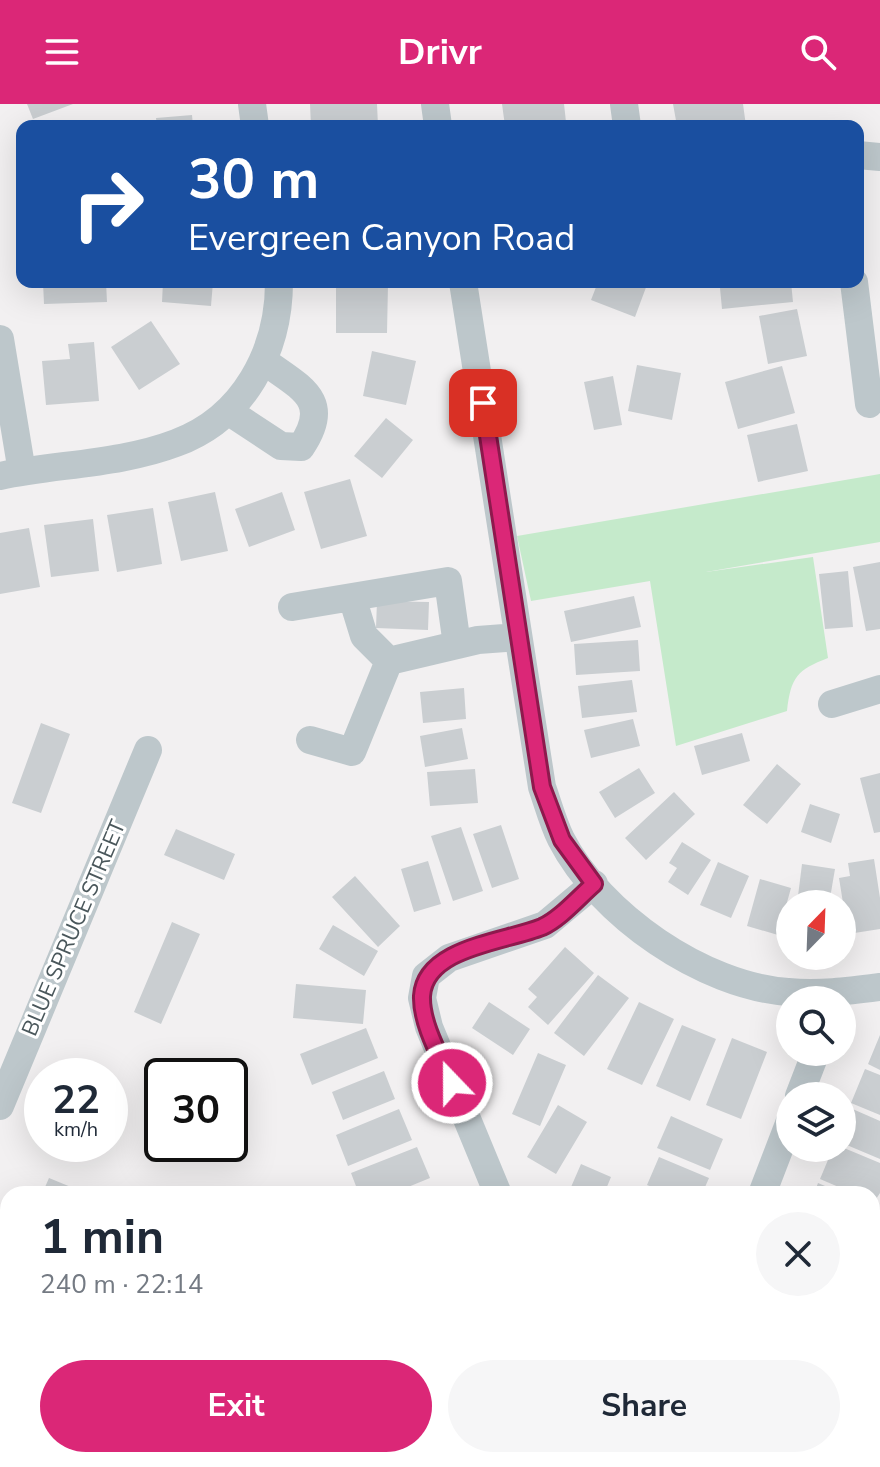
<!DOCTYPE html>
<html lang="en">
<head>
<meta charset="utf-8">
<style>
	body { margin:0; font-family:"Nunito Sans",sans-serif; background:#f6f6f7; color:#1f2937; height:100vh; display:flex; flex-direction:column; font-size:30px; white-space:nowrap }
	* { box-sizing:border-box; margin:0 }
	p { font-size:26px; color:#747a83 }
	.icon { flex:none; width:44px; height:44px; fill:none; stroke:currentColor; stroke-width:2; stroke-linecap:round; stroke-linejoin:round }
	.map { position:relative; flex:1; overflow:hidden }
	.side { position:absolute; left:0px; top:1082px; width:880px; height:282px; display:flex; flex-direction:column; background:#fff; border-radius:24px 24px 0 0; box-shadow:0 8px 32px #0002 }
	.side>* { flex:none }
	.banner { position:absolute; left:16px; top:16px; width:848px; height:168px; border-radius:16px; box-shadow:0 8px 32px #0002; background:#1a4fa0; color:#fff; overflow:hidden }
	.needle { width:52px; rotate:23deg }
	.tools { position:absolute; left:776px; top:786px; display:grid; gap:16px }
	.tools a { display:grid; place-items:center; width:80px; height:80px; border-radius:50%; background:#fff; box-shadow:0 8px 32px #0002; font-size:40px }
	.speed { position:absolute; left:24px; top:954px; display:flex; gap:16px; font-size:40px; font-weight:700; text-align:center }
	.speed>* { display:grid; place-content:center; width:104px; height:104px; border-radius:50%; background:#fff; box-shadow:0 8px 32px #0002; line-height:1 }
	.speed small { font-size:20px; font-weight:400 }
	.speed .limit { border:4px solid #111; border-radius:12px; background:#fff; color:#111 }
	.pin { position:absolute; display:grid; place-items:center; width:68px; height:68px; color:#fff; margin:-34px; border-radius:16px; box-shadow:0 4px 12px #0006 }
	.me { position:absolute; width:88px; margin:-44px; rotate:338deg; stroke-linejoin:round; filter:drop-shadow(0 0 6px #0008) }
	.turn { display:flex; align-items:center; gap:28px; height:168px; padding:0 40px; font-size:36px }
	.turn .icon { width:104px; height:104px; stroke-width:2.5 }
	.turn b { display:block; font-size:56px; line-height:68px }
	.round { display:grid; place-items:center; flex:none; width:84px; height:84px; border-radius:42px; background:#f6f6f7 }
	.overview { display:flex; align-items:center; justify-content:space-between; height:136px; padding:0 40px }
	h1 { font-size:48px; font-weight:700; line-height:60px }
	.action { display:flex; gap:16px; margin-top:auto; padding:16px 40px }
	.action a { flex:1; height:92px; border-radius:48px; background:#db2777; color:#fff; font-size:32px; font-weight:700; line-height:92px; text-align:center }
	.action a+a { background:#f6f6f7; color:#1f2937 }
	header { display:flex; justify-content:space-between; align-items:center; height:104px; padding:0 40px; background:#db2777; color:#fff; font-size:36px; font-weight:700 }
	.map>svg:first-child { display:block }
	.green { fill:#c5eacb }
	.building { fill:#caced1 }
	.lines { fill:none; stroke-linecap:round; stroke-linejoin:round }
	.minor { stroke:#bdc7cb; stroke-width:28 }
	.route-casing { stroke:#8e194d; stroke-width:20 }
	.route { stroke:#db2777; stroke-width:14 }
	.labels { text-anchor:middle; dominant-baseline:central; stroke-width:6; stroke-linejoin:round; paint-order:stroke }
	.street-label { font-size:22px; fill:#4a575b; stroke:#fff }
</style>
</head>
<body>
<header><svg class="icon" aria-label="menu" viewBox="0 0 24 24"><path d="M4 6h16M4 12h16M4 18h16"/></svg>Drivr<svg class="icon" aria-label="search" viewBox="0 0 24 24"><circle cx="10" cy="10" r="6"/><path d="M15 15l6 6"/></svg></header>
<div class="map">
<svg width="880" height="1363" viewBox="0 0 880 1363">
	<rect width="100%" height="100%" fill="#f2f0f1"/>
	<path class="green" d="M880,370v68l-174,30 107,-15 15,101c-31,12 -37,19 -41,53l-111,35 -26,-165 -119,20 -14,-65z"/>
	<path class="building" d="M27,0h46l-40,15z
		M310,0h67l1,22h-67z
		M502,0h62l2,18 -61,4z
		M673,0h70l3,22h-69z
		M192,11l1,11h-36l-1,-8z
		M43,178h63l1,20 -63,2z
		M163,178h50l-2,24 -49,-4z
		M598,178h50l-13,35 -44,-17z
		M730,178h61l2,20 -71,7 -2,-21 11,-1z
		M336,180h52l-1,49h-51z
		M797,205l10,47 -39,8 -9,-48z
		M151,217l29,43 -41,26 -28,-43z
		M94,238l5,59 -53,4 -4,-44 28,-2 -2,-15z
		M372,247l44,10 -10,44 -43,-9z
		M637,261l44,8 -9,47 -44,-9z
		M782,262l13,47 -57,16 -13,-47z
		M613,272l9,49 -28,5 -10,-48z
		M386,314l27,22 -31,38 -28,-22z
		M797,320l11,47 -50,11 -11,-47z
		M350,375l17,57 -46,13 -17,-57z
		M215,388l13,59 -47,10 -13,-59z
		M282,388l13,38 -46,17 -14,-38z
		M153,404l9,56 -45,8 -10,-57z
		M93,415l6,52 -48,6 -7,-52z
		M29,424l11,59 -40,7v-61z
		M880,458v67l-14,2 -13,-64z
		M848,467l5,56 -28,2 -6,-55z
		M634,492l7,31 -70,15 -7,-31z
		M377,497l52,1 -1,28 -52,-2z
		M638,536l2,31 -64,4 -2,-31z
		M632,576l5,32 -55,6 -4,-32z
		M464,584l2,31 -43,4 -3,-31z
		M633,615l7,27 -49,12 -7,-28z
		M41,619l29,11 -29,79 -29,-10z
		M462,624l6,31 -43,8 -5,-31z
		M742,629l8,28 -48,14 -8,-29z
		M777,660l24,20 -34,40 -24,-19z
		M639,664l16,25 -40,25 -16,-26z
		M475,665l3,34 -48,3 -3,-34z
		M880,669v59l-6,1 -14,-55z
		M674,688l21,22 -49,46 -21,-22z
		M810,700l30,10 -9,29 -30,-11z
		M501,721l18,54 -27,9 -19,-54z
		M461,723l22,64 -30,10 -22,-65z
		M176,725l59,25 -11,26 -60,-25z
		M682,738l29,18 -23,35 -20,-13 9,-14 -8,-5z
		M874,755l6,39v31l-32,5 -9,-56 11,-2 -2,-13z
		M428,757l13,43 -27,8 -13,-43z
		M718,758l31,14 -18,42 -31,-13z
		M802,760l33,5 -6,35h-32z
		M355,772l45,50 -22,21 -46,-50z
		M760,775l31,9 -13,47 -31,-9z
		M172,818l28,12 -39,90 -27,-12z
		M333,821l45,26 -14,25 -45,-27z
		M565,843l29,26 -46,52 -20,-18 9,-10 -9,-8z
		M598,871l31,23 -45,58 -30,-23z
		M296,880l70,6 -3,34 -70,-6z
		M489,898l41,27 -17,26 -41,-27z
		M639,898l35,17 -32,66 -35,-16z
		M682,921l34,14 -26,62 -34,-15z
		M366,924l12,30 -66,27 -12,-31z
		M880,931v35l-12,-6z
		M732,934l35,14 -26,67 -35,-14z
		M538,949l28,12 -26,61 -28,-12z
		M865,965l15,6v40l-29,-12z
		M384,967l11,28 -52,21 -11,-28z
		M558,1001l29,17 -31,52 -29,-17z
		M848,1003l32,14v38l-38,-16v-23z
		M399,1005l13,31 -64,26 -12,-31z
		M671,1012l52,23 -13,31 -53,-22z
		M417,1043l13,31 -39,16h-32l-8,-21z
		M833,1044h11l36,15v30l-6,9 -2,-8h-17l-35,-15z
		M659,1053l50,21 -7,16h-34l-21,-9z
		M581,1060l30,13 -7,17h-36z
		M49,1074l39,16h-46z
		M818,1079l26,11h-30z
		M872,1102l8,3v13l-8,19z
		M0,1208l8,4v56l-8,18z
		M872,1247l8,3 -1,50 -7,-3z
		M880,1323v40h-18l-2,-7h12v-31z
		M88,1356h36l-3,7h-36z
		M167,1356h65l2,1 -2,6h-68z
		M288,1356h29l8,7h-29z
		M362,1356h41l-3,7h-22z"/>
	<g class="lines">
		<path class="minor" d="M252,0l3,22
			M435,0l3,22
			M624,0l3,22
			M858,51l22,2
			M463,178l79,505c6,17 11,36 19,52 39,76 142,147 227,153 31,3 61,-1 92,-5
			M854,178l15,122
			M0,235l22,133
			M228,307l53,35 20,1c32,-47 0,-59 -37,-86
			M0,372c57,-12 121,-12 176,-33 68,-25 103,-92 103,-161
			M352,493l96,-16 9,64
			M292,503l60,-10 12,39 25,25 89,-21 40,-3
			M832,600l48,-15
			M310,636l42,12 37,-91
			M799,992l17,-44
			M0,1002l148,-356
			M498,1090l-69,-167 -7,-29 4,-22 23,-18 96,-33 49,-41
			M762,1090l28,-73"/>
	</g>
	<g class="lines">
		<defs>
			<path id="route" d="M452,979c-11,-25 -31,-59 -30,-87 3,-49 83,-54 120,-69 18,-8 36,-29 52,-43l-32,-44 -20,-53 -59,-384"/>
		</defs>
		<use href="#route" class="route-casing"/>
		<use href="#route" class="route"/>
	</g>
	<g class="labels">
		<g class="street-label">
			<text transform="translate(74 824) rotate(-67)">BLUE SPRUCE STREET</text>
		</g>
	</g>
</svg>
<div class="tools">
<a><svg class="needle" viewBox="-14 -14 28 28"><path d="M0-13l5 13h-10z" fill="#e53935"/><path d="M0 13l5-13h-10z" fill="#747a83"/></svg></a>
<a><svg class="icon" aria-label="search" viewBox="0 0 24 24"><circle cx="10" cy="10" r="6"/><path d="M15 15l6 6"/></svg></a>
<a><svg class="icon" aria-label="layers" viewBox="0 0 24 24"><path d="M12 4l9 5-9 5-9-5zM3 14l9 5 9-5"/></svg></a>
</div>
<div class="speed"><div>22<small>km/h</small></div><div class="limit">30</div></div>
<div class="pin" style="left:483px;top:299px;background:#d93025"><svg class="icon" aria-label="arrive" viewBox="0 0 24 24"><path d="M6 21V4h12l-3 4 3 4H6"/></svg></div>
<svg class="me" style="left:452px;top:979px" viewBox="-20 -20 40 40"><circle r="17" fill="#db2777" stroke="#fff" stroke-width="3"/><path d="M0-11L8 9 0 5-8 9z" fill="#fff"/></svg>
<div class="banner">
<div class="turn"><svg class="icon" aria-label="right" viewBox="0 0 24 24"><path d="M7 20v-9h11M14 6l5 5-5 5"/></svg><div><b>30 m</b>Evergreen Canyon Road</div></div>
</div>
<section class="side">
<div class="overview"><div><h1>1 min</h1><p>240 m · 22:14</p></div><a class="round"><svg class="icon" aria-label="close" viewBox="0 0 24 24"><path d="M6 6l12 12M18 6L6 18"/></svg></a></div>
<div class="action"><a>Exit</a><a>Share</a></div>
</section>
</div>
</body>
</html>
